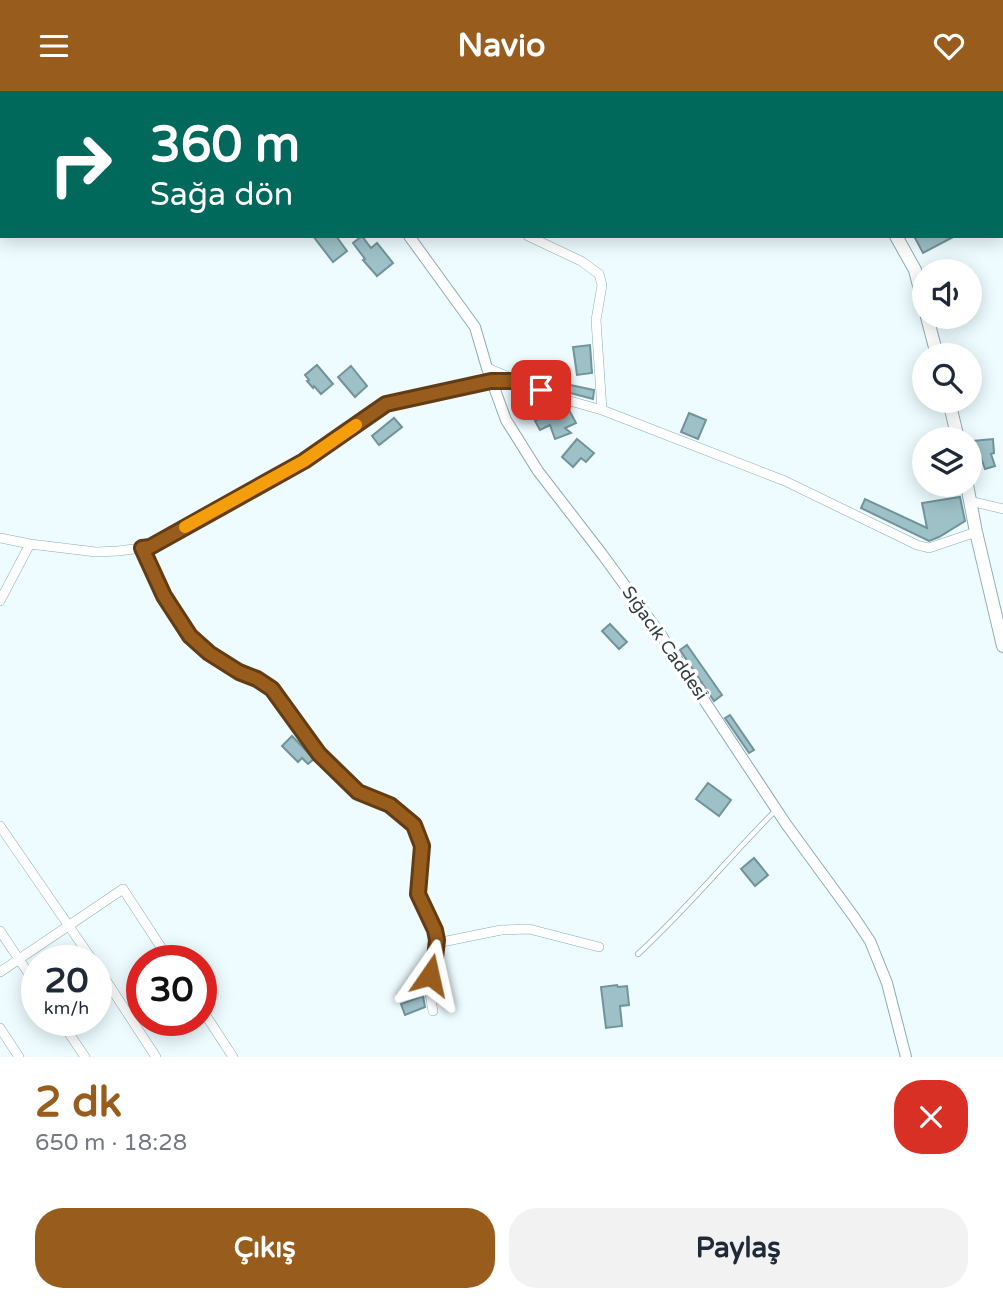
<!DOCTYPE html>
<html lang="tr">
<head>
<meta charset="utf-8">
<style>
	body { margin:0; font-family:"Varela Round",sans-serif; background:#f2f2f3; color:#1f2937; height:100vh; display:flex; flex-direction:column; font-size:26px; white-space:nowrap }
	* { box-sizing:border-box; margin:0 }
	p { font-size:23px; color:#747a83 }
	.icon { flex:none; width:38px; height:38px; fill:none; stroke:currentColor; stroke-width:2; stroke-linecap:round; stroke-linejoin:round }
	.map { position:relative; height:966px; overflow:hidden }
	.panel { display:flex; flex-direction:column; background:#fff; flex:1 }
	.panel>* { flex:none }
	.guide { position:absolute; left:0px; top:0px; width:1004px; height:147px; box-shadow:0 4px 18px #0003; background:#00695c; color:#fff; overflow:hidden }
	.buttons { position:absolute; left:912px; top:168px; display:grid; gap:14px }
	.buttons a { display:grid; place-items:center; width:70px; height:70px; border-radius:50%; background:#fff; box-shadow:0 4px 18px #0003; font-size:35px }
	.speed { position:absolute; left:21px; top:854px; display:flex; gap:14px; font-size:35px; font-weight:700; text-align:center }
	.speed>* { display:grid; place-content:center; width:91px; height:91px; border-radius:50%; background:#fff; box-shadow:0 4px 18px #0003; line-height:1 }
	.speed small { font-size:18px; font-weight:400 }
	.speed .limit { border:10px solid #d22; background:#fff; color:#111 }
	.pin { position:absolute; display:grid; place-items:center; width:60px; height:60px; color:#fff; margin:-30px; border-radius:14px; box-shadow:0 4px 10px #0006 }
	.me { position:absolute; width:77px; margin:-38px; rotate:11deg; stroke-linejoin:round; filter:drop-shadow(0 0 5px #0008) }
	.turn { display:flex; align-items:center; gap:24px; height:147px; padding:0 35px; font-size:32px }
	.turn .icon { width:91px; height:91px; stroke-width:2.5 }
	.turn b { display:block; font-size:49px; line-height:60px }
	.round { display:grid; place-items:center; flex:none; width:74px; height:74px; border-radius:28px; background:#f2f2f3 }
	.summary { display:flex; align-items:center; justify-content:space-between; height:119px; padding:0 35px }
	h1 { font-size:42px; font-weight:800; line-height:52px; color:#985d1d }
	.cta { display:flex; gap:14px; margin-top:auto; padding:14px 35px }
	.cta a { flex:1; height:80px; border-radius:28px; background:#985d1d; color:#fff; font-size:28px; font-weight:800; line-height:80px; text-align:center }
	.cta a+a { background:#f2f2f3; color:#1f2937 }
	header { display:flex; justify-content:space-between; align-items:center; height:91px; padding:0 35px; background:#985d1d; color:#fff; font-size:32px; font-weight:800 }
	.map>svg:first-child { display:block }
	.building { fill:#9dc1c7; stroke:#709499; stroke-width:2 }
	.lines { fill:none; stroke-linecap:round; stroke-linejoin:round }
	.service-casing { stroke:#89adb3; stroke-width:6 }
	.minor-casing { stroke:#89adb3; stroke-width:10 }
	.tertiary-casing { stroke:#89adb3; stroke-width:12 }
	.secondary-casing { stroke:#89adb3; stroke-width:14 }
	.service { stroke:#fff; stroke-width:4.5 }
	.minor { stroke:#fff; stroke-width:9 }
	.tertiary { stroke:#fff; stroke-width:10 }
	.secondary { stroke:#fff; stroke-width:12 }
	.route-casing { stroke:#633c13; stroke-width:18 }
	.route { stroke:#985d1d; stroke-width:12 }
	.slow { stroke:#f59e0b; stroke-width:12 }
	.labels { text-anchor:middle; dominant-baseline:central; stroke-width:7; stroke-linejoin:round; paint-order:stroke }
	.street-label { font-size:18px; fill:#303f41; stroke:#fff }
</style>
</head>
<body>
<header><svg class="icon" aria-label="menu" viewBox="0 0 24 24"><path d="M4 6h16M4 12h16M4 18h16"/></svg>Navio<svg class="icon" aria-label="heart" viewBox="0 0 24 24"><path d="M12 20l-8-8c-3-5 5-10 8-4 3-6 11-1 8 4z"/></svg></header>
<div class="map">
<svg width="1003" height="966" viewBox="0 0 1003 966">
	<rect width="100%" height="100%" fill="#eefcff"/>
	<path class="building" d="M313,145h23l11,15 -14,11z
		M362,145l9,12 6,-5 16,20 -16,13 -14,-16 2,-1 -12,-16z
		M914,145h41l-32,17z
		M590,254l2,28 -15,2 -4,-28z
		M317,274l16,19 -12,10 -7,-8 -1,2 -6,-7 2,-1 -4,-5z
		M351,275l16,20 -12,11 -17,-20z
		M561,292l33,7 -1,9 -34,-9z
		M552,311l16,6 8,15 -11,5 6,5 -16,6 -5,-14 -10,5 -5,-9 11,-6 -4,-8z
		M689,322l17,7 -8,19 -17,-7z
		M394,327l8,9 -23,18 -7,-9z
		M577,348l17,14 -8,9 -5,-4 -8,9 -11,-10z
		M993,348l1,14 -3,1 4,12 -10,3 -5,-14h-5l-2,-14z
		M960,406l5,24 -26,16 -10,4 -68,-33 4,-9 62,29 -5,-25z
		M610,533l17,18 -8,7 -17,-18z
		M687,554l35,50 -8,6 -34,-51z
		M730,624l24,35 -5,3 -24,-35z
		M292,645l22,23 -6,5 -6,-6 -4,4 -16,-16z
		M708,692l23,17 -12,16 -23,-17z
		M754,767l14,17 -13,11 -14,-17z
		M617,894l1,2 9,-1 2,19 -9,1 2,20 -16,2 -5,-41z
		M423,905l2,11 -20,8 -4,-11z"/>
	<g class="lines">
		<defs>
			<path id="service" d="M638,863c49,-45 91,-97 138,-144"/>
			<path id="minor" d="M528,145l53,25 18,13 3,11 -6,35 6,90
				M487,277l76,31 39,11 183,71 132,64 12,3 47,-16
				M970,410l33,8
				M0,447l30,6 66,8 22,-1 32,-4 154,-86 82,-57 105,-23h27
				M142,457l22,48 26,40 19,17 30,19 9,3 17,9 12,11 11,18 31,41 39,38 32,13 24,20 8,21 -4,48 17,36 2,10 -2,18 -5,17 -1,13 4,23
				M0,510l30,-57
				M0,735l93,135
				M0,840l37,55
				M437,850l5,1 59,-12 28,-1 70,18
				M96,874l60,92
				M0,881l123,-83 47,72
				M201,917l32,49
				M60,929l25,37
				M0,937l19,29"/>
			<path id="tertiary" d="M304,0l1,2
				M409,145l66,91 12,41 19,52 32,51 64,83 59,81 125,189 68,93 16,24 17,42 19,74"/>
			<path id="secondary" d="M813,0l1,2
				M896,145l19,34 9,35
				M927,226l10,38
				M949,310l9,38
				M967,394l9,47 27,114"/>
		</defs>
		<use href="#service" class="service-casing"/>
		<use href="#minor" class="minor-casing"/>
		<use href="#tertiary" class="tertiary-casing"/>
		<use href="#secondary" class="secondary-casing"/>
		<use href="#service" class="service"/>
		<use href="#minor" class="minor"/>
		<use href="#tertiary" class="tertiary"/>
		<use href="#secondary" class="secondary"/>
	</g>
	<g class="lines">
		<defs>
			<path id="route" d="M430,884l5,-17 2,-18 -2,-10 -17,-36 4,-48 -8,-21 -24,-20 -32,-13 -39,-38 -47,-65 -15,-10 -18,-7 -30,-19 -19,-17 -26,-40 -22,-48 8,-1 154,-86 82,-57 105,-23h28l22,9"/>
		</defs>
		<use href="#route" class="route-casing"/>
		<use href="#route" class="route"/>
		<path class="slow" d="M185,436l119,-66 52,-36"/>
	</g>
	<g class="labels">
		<g class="street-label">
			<text transform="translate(665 552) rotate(55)">Sığacık Caddesi</text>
		</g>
	</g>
</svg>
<div class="buttons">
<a><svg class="icon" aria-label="sound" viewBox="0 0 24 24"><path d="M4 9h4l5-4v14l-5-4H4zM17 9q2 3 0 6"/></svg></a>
<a><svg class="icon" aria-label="search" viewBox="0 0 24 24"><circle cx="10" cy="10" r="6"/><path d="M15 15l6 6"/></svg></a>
<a><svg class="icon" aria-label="layers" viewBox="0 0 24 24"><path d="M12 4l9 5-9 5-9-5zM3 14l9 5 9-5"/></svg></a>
</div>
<div class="speed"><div>20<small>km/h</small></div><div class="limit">30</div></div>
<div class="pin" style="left:541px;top:299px;background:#d93025"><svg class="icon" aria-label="arrive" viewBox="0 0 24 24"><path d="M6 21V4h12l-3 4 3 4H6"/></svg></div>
<svg class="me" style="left:430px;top:884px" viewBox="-20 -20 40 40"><path d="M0-17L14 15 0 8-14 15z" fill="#985d1d" stroke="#fff" stroke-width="4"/></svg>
<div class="guide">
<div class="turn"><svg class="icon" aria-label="right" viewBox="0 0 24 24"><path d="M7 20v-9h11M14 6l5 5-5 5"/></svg><div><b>360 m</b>Sağa dön</div></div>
</div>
</div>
<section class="panel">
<div class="summary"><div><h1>2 dk</h1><p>650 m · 18:28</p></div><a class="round" style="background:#d93025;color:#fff"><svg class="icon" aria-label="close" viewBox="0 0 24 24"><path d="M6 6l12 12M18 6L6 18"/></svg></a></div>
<div class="cta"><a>Çıkış</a><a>Paylaş</a></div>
</section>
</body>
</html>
